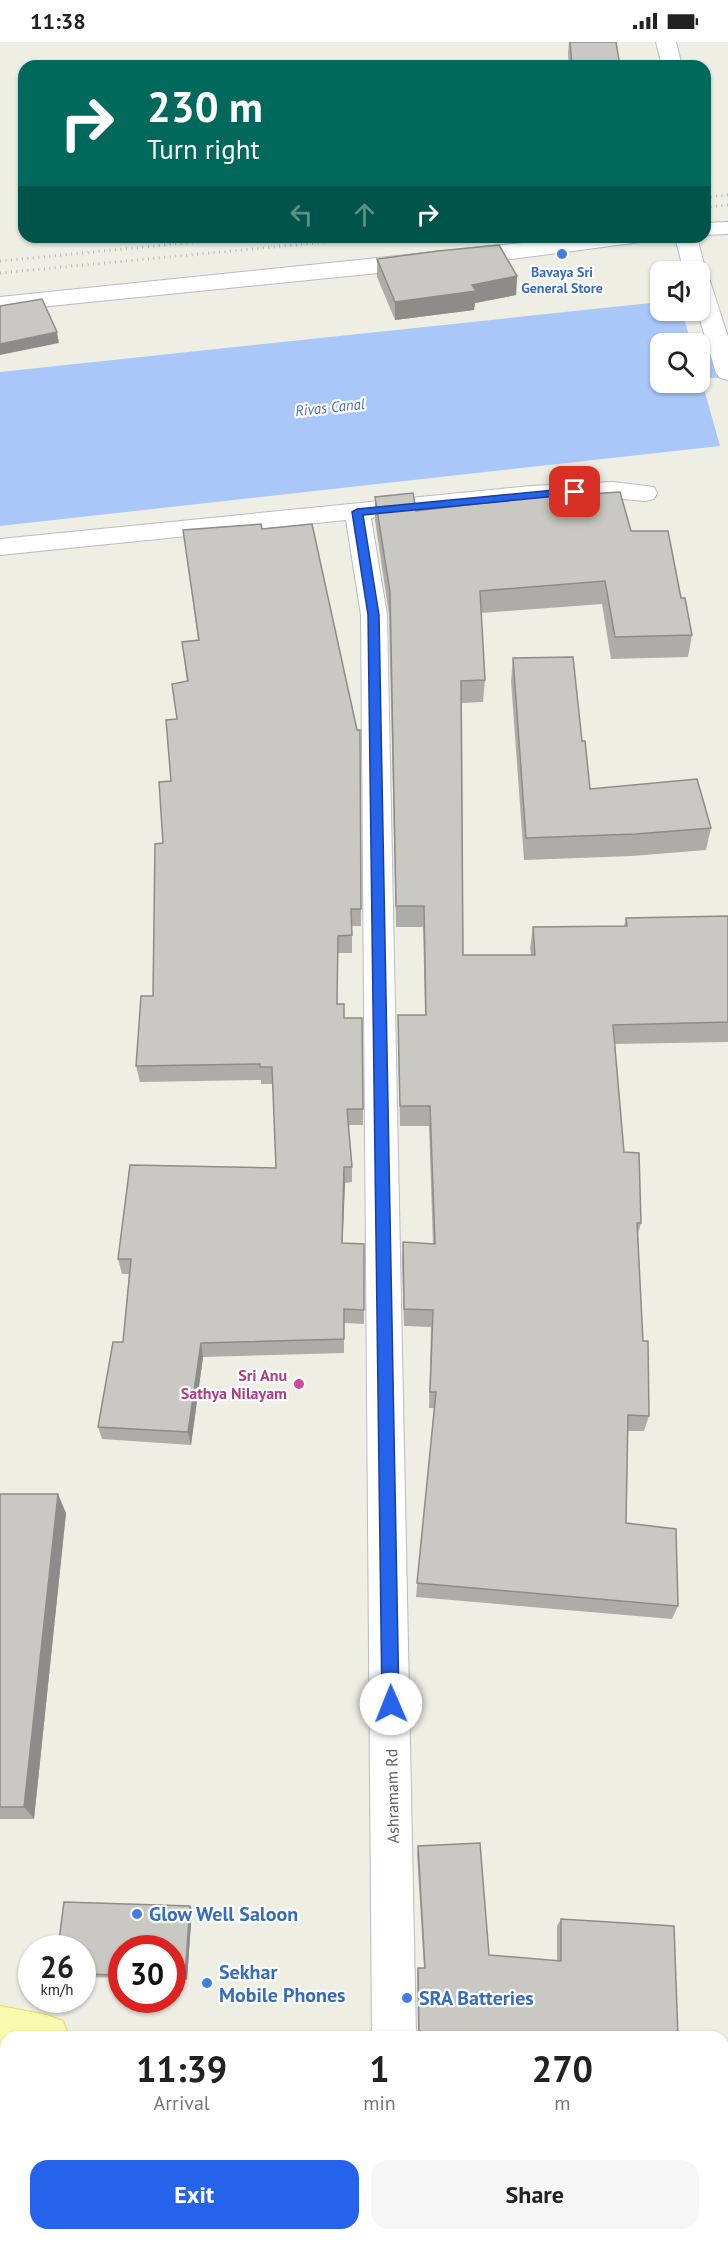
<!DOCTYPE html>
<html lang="en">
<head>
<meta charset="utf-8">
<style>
	body { margin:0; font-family:"PT Sans",sans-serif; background:#f6f6f6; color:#222; height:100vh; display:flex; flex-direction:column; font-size:22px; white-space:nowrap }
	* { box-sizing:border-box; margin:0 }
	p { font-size:20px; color:#767676 }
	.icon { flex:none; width:33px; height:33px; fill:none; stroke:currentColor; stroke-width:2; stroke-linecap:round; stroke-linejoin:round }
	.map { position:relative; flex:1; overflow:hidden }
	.sheet { position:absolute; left:0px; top:1989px; width:729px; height:210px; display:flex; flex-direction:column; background:#fff; border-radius:18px 18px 0 0; box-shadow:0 2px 4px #0004 }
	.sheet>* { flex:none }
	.guide { position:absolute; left:18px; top:18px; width:693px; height:183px; border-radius:18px; box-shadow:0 2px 4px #0004; background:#00695c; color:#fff; overflow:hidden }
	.controls { position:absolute; left:650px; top:219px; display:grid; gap:12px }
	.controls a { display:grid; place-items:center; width:60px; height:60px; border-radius:12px; background:#fff; box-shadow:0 2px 4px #0004; font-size:30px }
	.speed { position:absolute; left:18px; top:1893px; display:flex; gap:12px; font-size:30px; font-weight:700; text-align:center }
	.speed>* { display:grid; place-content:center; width:78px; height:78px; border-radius:50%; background:#fff; box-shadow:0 2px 4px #0004; line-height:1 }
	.speed small { font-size:15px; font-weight:400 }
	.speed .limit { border:9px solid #d22; background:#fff; color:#111 }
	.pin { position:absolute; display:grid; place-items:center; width:51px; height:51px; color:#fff; margin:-26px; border-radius:12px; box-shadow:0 3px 9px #0006 }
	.me { position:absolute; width:66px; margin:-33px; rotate:359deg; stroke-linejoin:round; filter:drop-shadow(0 0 4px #0008) }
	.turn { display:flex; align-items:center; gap:21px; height:126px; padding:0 30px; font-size:27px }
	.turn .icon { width:78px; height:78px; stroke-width:2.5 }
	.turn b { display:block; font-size:42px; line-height:51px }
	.lanes { display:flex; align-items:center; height:57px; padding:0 30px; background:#0003; justify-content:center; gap:30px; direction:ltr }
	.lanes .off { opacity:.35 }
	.eta { display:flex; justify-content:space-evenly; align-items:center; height:102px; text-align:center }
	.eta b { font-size:36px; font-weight:800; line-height:42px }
	.cta { display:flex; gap:12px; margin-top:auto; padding:12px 30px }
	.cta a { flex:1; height:69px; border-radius:18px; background:#2563eb; color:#fff; font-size:24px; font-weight:800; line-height:69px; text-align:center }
	.cta a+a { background:#f6f6f6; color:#222 }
	.status { display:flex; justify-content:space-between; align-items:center; height:42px; padding:0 30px; background:#fff; direction:ltr }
	.status svg { height:16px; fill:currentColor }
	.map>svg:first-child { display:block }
	.water { fill:#a9c8f9 }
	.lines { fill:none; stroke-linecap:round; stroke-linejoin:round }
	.canal { fill:#a9c8f9; fill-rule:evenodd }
	.street-casing { stroke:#babbc0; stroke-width:2 }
	.secondary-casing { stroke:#babcc2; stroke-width:2 }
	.primary-casing { stroke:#e8da64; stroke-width:2 }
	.street { fill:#fff; fill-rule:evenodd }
	.secondary { fill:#fff; fill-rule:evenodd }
	.primary { fill:#f9faae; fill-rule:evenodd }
	.rail { stroke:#b5b6b6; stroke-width:3; stroke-dasharray:1 4.5; stroke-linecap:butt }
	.wall { fill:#aeaca7 }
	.shaded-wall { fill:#8d8c88 }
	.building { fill:#cac8c2; stroke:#8d8c88; stroke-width:1.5 }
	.route { fill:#2563eb; stroke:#184099; stroke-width:1.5 }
	.shop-dot { fill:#3f7fe0; stroke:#fff; stroke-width:2 }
	.hotel-dot { fill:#d1479c; stroke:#fff; stroke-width:2 }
	.labels { text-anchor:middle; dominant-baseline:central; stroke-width:4.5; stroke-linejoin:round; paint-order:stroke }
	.far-shop-label { font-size:14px; font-weight:bold; fill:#366cbe; stroke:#fff }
	.far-water-label { font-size:15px; font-style:italic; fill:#4d70bc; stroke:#fff }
	.hotel-label { font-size:16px; font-weight:bold; fill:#b23c85; stroke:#fff; text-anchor:end }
	.street-label { font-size:16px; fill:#5d5f64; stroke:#fff }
	.near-shop-label { font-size:20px; font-weight:bold; fill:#366cbe; stroke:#fff; text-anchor:start }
</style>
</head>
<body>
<div class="status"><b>11:38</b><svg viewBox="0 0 49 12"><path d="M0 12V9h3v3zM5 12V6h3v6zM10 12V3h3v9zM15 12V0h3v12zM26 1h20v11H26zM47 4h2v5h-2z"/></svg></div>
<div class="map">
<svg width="728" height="2199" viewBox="0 0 728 2199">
	<rect width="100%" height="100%" fill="#eeeee5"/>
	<path class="water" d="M660,260v8l22,1 9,32 -31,1v38h39v-11l21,75 -720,80v-154z"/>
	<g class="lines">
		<path class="canal" d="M728,315v20l-29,2v-20z"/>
		<defs>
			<path id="street" d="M581,195h63l-3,5 -8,1 -136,18 -497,50v-14z
				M613,440l41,5 3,6 -3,6 -9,2 -32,-3 -83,4 -159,16 16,97 29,1422h-44l-11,-1422 -15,-95 -346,35v-16l530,-53z
				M227,2193h46v6h-46z"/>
			<path id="secondary" d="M656,0h20l6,24h-20z
				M728,180v12l-23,1v-12z
				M675,195h22l9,35 -2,4 6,5 18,56v43l-8,-2 -4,-5 -19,-63h2v-38h-15z"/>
			<path id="primary" d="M0,1964l47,9 16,6 6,16h-63v14l-6,-1z
				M0,2066l6,1v46l-6,-1z
				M723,2099h5v46h-5z
				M489,2193h76l2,6h-76z"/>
		</defs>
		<use href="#street" class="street-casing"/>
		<use href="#secondary" class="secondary-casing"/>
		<use href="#primary" class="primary-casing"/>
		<use href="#street" class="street"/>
		<use href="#secondary" class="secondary"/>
		<use href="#primary" class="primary"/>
		<path class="rail" d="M705,155l23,-2
			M705,165l23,-2
			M0,219l248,-24
			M0,231l378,-36"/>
	</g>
	<path class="wall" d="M569,0h47l4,24h-51l-1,-13z
		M377,217l140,17 -1,19 -41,8 -1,7 -79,10 -18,-43z
		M554,454l77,35 50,67 11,37 -4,22 -77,2 -9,-55 -121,9 4,67 -2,22 -21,1 1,252h68l-1,-7 3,-21 91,-1 2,-8 102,-2v126l-113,2 9,108 17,71 -3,11 5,107 6,75 -5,15h-16l-2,92 52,83 -6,13 -256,-22 18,-189h-5l2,-81 -27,-1 -2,-66 1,-18 30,2 -4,-118h-29l-2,-91v-20h27l-2,-88h-27l-7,-312 -14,-95v-23l41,14z
		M262,487l95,201h3l1,196h-9v27h-14l-1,51 7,14h18l1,107h-15l4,42v15l-7,1 -3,60 22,1v80l-20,-1v30l-141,4 -12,88 -89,-6 -4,-12 25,-85 6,-68h-7l-4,-15 158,-91 -3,-84h-12v-4l-121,2 -4,-16 17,-70 10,-153 8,-62 6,-62 -5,-35 15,-2 -5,-40 16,-2 -15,-110z
		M513,616l69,83 8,48 121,39 -5,22 -74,6 -108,4 -13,-179z
		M0,1452l66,19 -32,306h-34z
		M418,1804l71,109 68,6v-35l4,-7 113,7 -256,107 -1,-59 1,-6h6l-7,-114z
		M190,1864l2,3 -5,71 -15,-1v-31h-50v30l-40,-1v-29z"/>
	<path class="shaded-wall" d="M517,234l-1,19 -41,8 -1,7 -79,10v-18z
		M57,290l2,11 -59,12v-11z
		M344,1125l1,16 -3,75v-15z
		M201,1301l2,14 -12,88 -3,-13z
		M58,1452l8,19 -32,306 -10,-12z
		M190,1864l2,3 -5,71 -2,-3z"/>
	<path class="building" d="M570,0h46l4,24h-48z
		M499,203l18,31 -45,9 4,6 -81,11 -18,-43 61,-8z
		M42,257l15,33 -57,12v-38z
		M620,450l11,39h37l13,67h4l7,37 -77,2 -10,-56 -125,10 5,89 -24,1 2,274h72l-2,-28 94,-1 -1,-8 102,-2v106l-115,3 11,127 15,1 2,70h-4l6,118h5l1,75 -21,-1 -2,108 50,6 2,77 -261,-23 19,-191h-6l3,-82 -29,-1 -1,-67 32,2 -5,-138h-30l-2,-91h28l-2,-109h-28l-6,-314 -15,-95 38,-4 3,18 137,-16 1,1z
		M261,482l1,5 50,-5 45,206h3l1,179h-10l1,26 -14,1 -1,68h7v14h18l1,91h-16l5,58h-8l-2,76 22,1v66l-20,-1v30l-143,4 -13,89 -90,-5 15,-85h10l8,-83h-13l12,-94 146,3 -4,-101h-12v-3l-124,2 5,-70h12l2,-152 8,-1 -4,-61 12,-1 -5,-61 11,-1 -5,-35 16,-3 -6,-39 17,-2 -16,-110z
		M573,615l9,84h3l5,48 107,-10 14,49 -75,6 -110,4 -13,-180z
		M0,1452h58l-34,313h-24z
		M480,1801l9,112 72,6v-42l113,7 4,111h-268v-2l9,-3 -1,-64h7l-7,-122z
		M64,1860l126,4 -5,71h-13v-29h-50v27l-40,-1v-26h-24z"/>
	<path class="route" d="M575,446l5,4 -2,2 -215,21 16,100 20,1089 -3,6 -5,3 -6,-3 -3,-6 -14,-1089 -16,-103 5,-3z"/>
	<g class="shop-dot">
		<circle cx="562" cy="212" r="6"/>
		<circle cx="137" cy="1872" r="6"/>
		<circle cx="207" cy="1941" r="6"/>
		<circle cx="407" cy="1956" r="6"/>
	</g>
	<circle class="hotel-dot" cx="299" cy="1342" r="6"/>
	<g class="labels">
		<g class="far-shop-label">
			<text x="562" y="230">Bavaya Sri<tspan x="562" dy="16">General Store</tspan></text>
		</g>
		<g class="far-water-label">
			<text transform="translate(330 365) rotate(-6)">Rivas Canal</text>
		</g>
		<g class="hotel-label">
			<text x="287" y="1333">Sri Anu<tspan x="287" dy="18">Sathya Nilayam</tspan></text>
		</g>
		<g class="street-label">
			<text transform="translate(392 1754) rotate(-91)">Ashramam Rd</text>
		</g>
		<g class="near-shop-label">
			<text x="149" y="1872">Glow Well Saloon</text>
			<text x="219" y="1930">Sekhar<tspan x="219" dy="23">Mobile Phones</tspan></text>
			<text x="419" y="1956">SRA Batteries</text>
		</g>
	</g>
</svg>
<div class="controls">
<a><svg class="icon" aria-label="sound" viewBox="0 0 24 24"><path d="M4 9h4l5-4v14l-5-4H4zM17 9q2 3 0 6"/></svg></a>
<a><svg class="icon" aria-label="search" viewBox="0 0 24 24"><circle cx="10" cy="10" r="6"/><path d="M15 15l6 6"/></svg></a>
</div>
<div class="speed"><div>26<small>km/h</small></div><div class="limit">30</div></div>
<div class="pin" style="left:575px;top:450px;background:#d93025"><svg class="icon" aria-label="arrive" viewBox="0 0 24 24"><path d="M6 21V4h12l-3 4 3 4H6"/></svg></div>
<svg class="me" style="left:391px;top:1662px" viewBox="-20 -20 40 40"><circle r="19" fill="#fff"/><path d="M0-13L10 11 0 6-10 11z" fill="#2563eb"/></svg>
<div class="guide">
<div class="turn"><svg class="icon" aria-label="right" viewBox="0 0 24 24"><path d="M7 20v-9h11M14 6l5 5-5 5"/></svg><div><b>230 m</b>Turn right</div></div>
<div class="lanes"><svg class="icon off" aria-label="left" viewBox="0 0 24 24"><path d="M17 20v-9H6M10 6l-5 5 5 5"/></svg><svg class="icon off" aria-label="ahead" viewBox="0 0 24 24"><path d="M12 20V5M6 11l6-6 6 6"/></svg><svg class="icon" aria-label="right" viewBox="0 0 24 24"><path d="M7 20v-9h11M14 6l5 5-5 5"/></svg></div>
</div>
<section class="sheet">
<div class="eta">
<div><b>11:39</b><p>Arrival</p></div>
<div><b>1</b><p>min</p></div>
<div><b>270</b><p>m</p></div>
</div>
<div class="cta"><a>Exit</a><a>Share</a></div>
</section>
</div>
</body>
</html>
